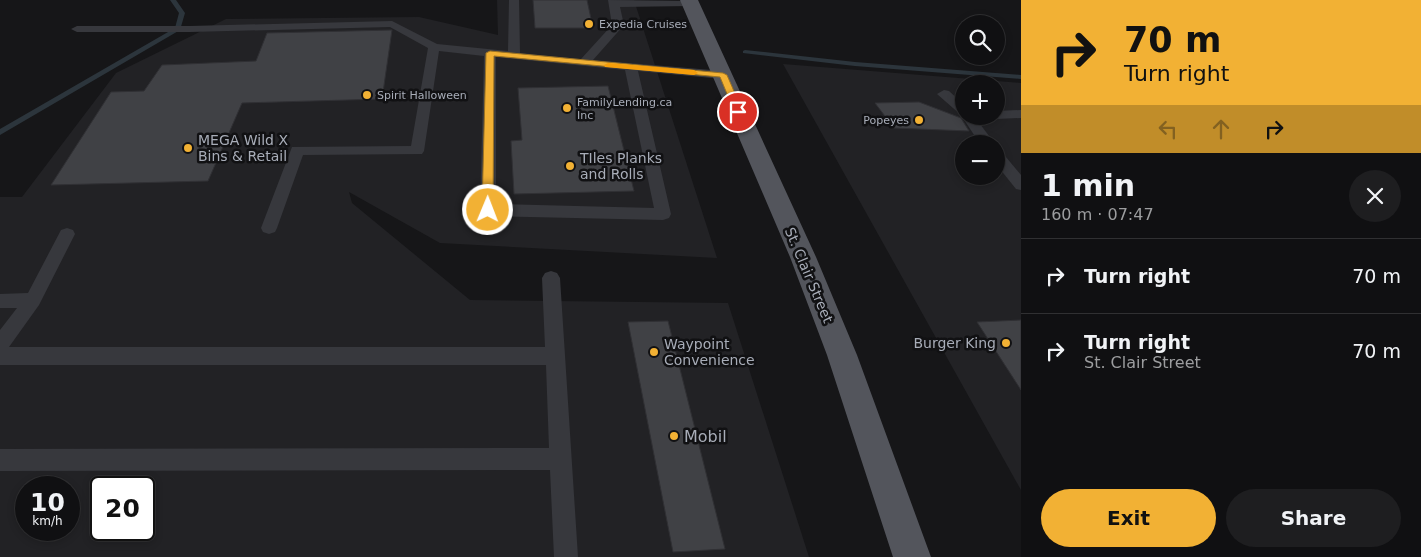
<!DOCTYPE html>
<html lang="en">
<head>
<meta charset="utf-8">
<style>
	body { margin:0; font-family:"DejaVu Sans",sans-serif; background:#1e1e20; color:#f1f3f6; height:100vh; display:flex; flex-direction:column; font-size:19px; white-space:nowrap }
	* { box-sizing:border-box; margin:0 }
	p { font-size:16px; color:#9c9d9f }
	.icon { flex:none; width:28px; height:28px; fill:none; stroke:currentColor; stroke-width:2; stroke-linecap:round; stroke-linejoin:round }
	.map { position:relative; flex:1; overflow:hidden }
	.drawer { display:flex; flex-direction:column; background:#101012; width:400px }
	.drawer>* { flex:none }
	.banner { background:#f2b134; color:#111; overflow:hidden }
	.fabs { position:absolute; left:955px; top:15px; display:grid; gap:10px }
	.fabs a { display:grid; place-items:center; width:50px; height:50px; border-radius:50%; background:#101012; box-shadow:0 2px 8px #0003,0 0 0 1px #303032; font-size:25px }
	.speed { position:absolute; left:15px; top:476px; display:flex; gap:10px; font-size:25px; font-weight:700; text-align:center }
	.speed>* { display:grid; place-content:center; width:65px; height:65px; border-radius:50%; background:#101012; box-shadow:0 2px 8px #0003,0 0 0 1px #303032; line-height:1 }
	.speed small { font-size:12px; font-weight:400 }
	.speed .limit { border:2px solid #111; border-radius:8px; background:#fff; color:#111 }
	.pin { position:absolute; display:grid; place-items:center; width:42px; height:42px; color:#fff; margin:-21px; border:2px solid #fff; border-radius:50%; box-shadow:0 1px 5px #0007 }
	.me { position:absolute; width:55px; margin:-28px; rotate:1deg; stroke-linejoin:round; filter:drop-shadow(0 0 4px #0008) }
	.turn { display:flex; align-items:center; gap:18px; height:105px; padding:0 20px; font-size:22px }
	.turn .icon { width:65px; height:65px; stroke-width:2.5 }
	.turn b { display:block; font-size:35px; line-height:42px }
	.lanes { display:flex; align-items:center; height:48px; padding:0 20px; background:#0003; justify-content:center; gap:25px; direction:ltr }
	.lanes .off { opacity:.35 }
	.round { display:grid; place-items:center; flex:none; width:52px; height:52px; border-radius:26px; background:#1e1e20 }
	.headline { display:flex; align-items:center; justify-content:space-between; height:85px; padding:0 20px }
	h1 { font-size:30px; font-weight:700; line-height:38px }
	.cta { display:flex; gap:10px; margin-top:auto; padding:10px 20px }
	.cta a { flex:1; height:58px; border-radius:30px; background:#f2b134; color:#111; font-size:20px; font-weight:700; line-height:58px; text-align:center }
	.cta a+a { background:#1e1e20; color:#f1f3f6 }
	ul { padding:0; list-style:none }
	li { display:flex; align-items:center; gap:15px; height:75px; padding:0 20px; border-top:1px solid #303032 }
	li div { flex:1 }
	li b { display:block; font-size:19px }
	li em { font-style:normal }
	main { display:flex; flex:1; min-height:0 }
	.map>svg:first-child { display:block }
	.built { fill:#222225; fill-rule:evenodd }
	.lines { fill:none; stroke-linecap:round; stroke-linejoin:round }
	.stream { fill:#2c353c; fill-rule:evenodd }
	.building { fill:#404145; stroke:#303034 }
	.lane { fill:#37383d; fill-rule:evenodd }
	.primary { fill:#53555c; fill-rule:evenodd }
	.route { fill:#f2b134; stroke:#9d7322 }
	.slow { fill:#f59e0b }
	.poi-dot { fill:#f2b134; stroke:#111113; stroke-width:2 }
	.labels { text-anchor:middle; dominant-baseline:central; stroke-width:5; stroke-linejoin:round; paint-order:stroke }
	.far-poi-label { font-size:11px; fill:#a8adb8; stroke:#111113; text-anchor:start }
	.poi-label { font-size:14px; fill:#a8adb8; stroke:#111113; text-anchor:start }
	.street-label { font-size:14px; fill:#a8adb8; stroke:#111113 }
	.near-poi-label { font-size:16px; fill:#a8adb8; stroke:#111113; text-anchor:start }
</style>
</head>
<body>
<main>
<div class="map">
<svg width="1021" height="557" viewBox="0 0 1021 557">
	<rect width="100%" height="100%" fill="#161618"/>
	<path class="built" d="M497,0h137l83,258 -277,-15 -91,-51 3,11 118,97 258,3 81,254h-809v-360h22l94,-124 110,-54 193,-2 79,18zM26,488h43v42h-43zM101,488h43v42h-43z
		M783,64l238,19v407zM964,84h32v32h-32zM964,144h32v32h-32z"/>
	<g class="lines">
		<path class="stream" d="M170,0h6l9,13 -5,17 -180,105v-6l175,-101 4,-15z
			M745,50l110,12 166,13v4l-166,-13 -112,-13v-2z"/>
	</g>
	<path class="building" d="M533,0h54l6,28h-58z
		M392,30l-10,69 -140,4 -34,78 -157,4 60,-93 33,-1 18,-26 94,-4 11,-28z
		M608,86l26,105 -120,3 -3,-53 11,-1 -4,-52z
		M919,102l42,16 8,13 -75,-3 -19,-25z
		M1021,320v70l-44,-68z
		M668,321l57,228 -52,3 -45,-230z"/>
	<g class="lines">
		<path class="lane" d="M509,0h10l1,53 61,6 31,-34 -4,-25 86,1 1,2 -1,2 -4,1 -70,1 4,18 -31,35 130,11 6,4 -6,4 -85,-8 33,143 -2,4 -6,2 -175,-4 -6,-2 -2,-4 4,-154 -45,-5 -15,100 -2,3 -119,1 -26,73 -2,4 -6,2 -6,-2 -2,-4 31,-81 119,-1 17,-98 -38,-21 -200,5h-113l-6,-3 6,-3h113l202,-5 45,23 71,7zM496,57l129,13 29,138 -158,-4z
			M944,90l5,1 15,14v11h10l21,28h-15l-19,-29 -24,-21z
			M1021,110v8l-25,1 -6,-3h6v-5z
			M996,149l5,2 20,24v15l-5,-1 -20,-25z
			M67,228l6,2 2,4 -36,71 -30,42h536l-3,-69 3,-5 6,-2 6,2 3,5 18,279h-24l-4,-87 -550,1v-22l549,-1 -3,-83h-546v-35l17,-22h-17v-14l28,-1 33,-63z"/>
		<path class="primary" d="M680,0h18l118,257 41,98 74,202h-38l-66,-202 -37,-98z"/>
	</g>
	<path class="route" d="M490,51l233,22 4,2 16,37 -5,2 -3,-1 -15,-36 -226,-21 -1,154 -5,4 -6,-4 4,-157z"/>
	<path class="slow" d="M608,63l86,7 4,3 -4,2 -89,-8 -1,-2z"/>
	<g class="poi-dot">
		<circle cx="589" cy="24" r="5"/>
		<circle cx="367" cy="95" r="5"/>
		<circle cx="567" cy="108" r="5"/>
		<circle cx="919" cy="120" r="5"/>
		<circle cx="188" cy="148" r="5"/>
		<circle cx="570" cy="166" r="5"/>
		<circle cx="1006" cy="343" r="5"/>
		<circle cx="654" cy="352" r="5"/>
		<circle cx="674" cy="436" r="5"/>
	</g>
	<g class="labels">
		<g class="far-poi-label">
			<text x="599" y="24">Expedia Cruises</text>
			<text x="377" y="95">Spirit Halloween</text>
			<text x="577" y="102">FamilyLending.ca<tspan x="577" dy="13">Inc</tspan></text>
			<text x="909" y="120" text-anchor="end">Popeyes</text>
		</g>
		<g class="poi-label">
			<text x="198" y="140">MEGA Wild X<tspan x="198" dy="16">Bins &amp; Retail</tspan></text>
			<text x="580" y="158">TIles Planks<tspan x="580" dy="16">and Rolls</tspan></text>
			<text x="996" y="343" text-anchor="end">Burger King</text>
			<text x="664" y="344">Waypoint<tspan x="664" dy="16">Convenience</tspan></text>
		</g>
		<g class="street-label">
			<text transform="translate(809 275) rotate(67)">St. Clair Street</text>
		</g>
		<g class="near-poi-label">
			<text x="684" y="436">Mobil</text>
		</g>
	</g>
</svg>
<div class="fabs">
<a><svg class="icon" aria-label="search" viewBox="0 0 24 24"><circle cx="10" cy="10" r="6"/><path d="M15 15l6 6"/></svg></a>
<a>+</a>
<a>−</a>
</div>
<div class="speed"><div>10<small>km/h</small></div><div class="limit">20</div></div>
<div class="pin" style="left:738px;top:112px;background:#d93025"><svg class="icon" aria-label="arrive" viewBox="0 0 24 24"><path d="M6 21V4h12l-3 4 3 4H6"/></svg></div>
<svg class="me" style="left:488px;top:210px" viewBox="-20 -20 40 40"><circle r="17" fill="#f2b134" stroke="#fff" stroke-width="3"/><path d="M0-11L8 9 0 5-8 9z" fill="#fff"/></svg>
</div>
<section class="drawer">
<div class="banner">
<div class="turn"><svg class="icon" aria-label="right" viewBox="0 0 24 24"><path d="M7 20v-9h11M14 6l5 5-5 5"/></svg><div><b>70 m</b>Turn right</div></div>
<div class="lanes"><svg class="icon off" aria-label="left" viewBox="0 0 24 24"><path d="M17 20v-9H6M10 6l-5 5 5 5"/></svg><svg class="icon off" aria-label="ahead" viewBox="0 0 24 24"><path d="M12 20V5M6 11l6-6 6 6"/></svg><svg class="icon" aria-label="right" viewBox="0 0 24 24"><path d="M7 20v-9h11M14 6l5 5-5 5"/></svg></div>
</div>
<div class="headline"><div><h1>1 min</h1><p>160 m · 07:47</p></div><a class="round"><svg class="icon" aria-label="close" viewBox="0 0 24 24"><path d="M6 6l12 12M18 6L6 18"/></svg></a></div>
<ul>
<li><svg class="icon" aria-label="right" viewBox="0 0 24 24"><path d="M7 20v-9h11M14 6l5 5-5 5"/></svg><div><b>Turn right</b></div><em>70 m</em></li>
<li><svg class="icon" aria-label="right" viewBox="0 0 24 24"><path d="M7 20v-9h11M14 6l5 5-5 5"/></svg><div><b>Turn right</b><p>St. Clair Street</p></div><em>70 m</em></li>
</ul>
<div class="cta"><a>Exit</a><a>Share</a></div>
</section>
</main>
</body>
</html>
